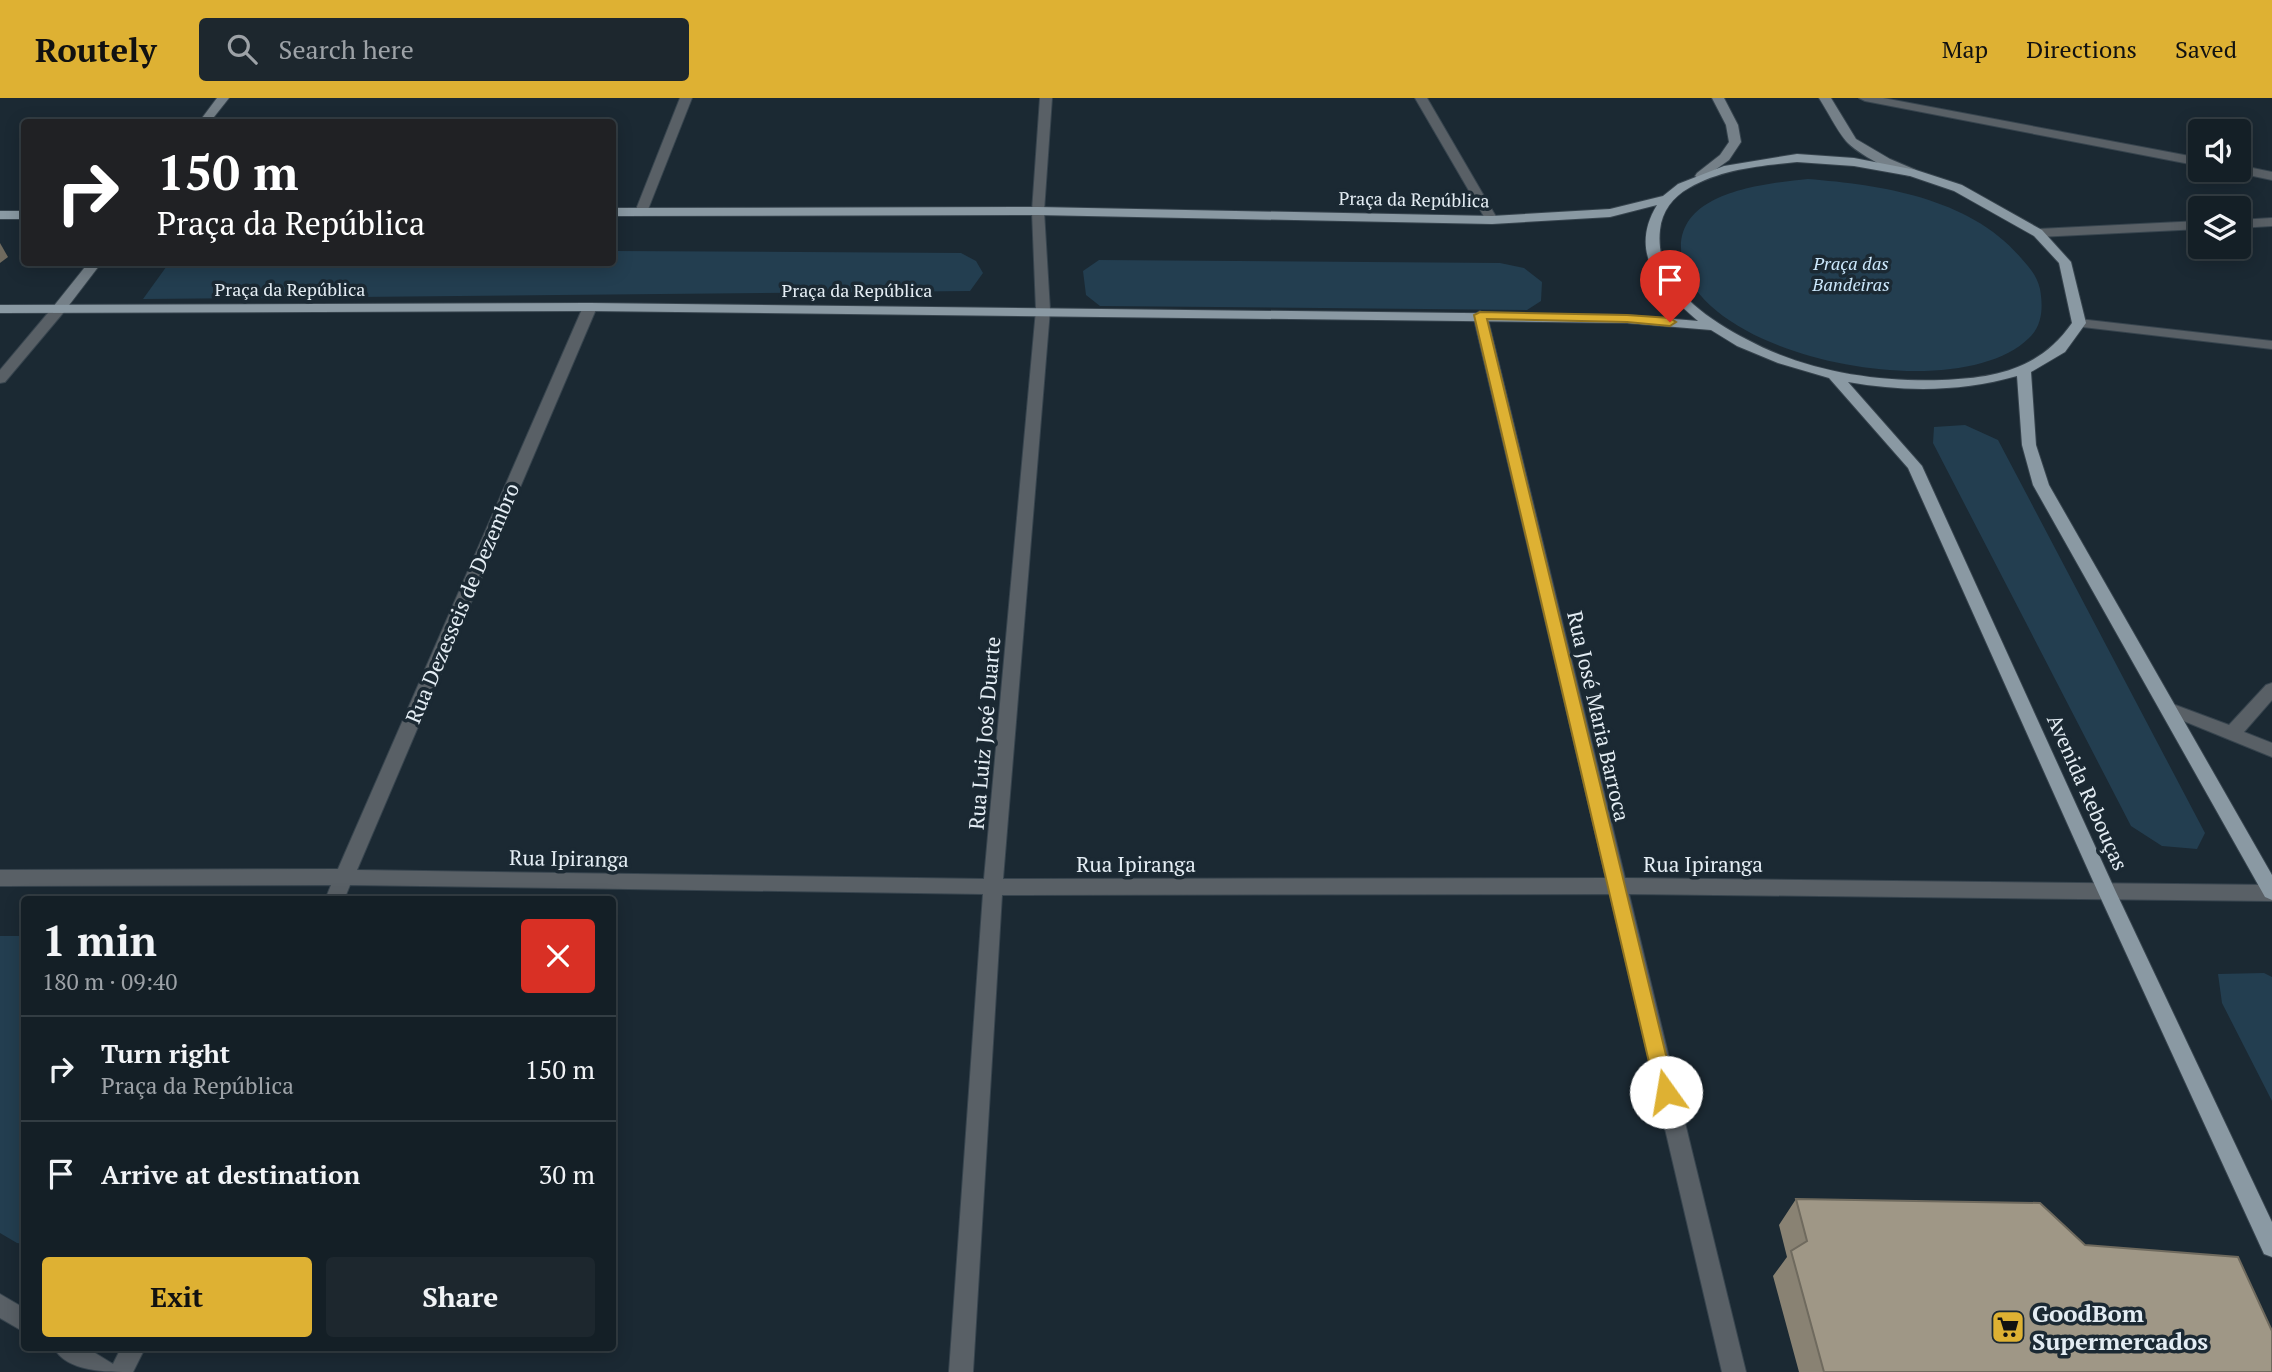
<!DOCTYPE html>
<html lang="en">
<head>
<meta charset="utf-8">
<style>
	body { margin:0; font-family:"PT Serif",serif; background:#1d272e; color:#f1f3f6; height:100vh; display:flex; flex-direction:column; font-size:26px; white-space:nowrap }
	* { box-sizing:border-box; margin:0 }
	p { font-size:23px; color:#9da2a7 }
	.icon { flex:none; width:38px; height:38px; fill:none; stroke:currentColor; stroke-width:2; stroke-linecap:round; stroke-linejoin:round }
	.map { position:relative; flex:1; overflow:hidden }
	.drawer { position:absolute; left:21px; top:798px; width:595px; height:455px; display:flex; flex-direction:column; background:#141f26; border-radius:7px; box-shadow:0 4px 18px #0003,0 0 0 2px #333d43 }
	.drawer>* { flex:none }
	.guide { position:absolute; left:21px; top:21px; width:595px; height:147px; border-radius:7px; box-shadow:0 4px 18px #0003,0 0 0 2px #333d43; background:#202124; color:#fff; overflow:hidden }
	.controls { position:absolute; left:2188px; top:21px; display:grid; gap:14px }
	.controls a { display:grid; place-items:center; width:63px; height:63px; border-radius:7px; background:#141f26; box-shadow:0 4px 18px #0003,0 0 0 2px #333d43; font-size:35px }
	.pin { position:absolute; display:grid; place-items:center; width:60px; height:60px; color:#fff; margin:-72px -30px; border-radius:50% 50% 50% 0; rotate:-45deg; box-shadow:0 0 7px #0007 }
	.pin .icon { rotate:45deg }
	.me { position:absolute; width:77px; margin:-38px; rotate:347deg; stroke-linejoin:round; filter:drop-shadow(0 0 5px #0008) }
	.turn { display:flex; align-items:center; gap:24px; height:147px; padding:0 21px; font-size:32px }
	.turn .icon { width:91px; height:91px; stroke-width:2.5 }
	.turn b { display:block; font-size:49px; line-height:60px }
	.round { display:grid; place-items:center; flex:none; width:74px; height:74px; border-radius:7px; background:#1d272e }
	.summary { display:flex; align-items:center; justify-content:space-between; height:119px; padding:0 21px }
	h1 { font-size:42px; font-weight:800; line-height:52px }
	.primary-button { display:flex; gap:14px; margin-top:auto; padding:14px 21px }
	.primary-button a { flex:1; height:80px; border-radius:7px; background:#deb133; color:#111; font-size:28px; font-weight:800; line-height:80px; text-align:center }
	.primary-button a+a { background:#1d272e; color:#f1f3f6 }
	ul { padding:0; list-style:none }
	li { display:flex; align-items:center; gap:21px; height:105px; padding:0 21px; border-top:2px solid #333d43 }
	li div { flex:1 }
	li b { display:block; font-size:26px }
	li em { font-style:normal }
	header { display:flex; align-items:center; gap:42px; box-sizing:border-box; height:98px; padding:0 35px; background:#deb133; color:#111 }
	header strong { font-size:33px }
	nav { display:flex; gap:38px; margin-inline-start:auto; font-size:24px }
	.search { width:490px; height:63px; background:#1d272e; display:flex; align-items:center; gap:18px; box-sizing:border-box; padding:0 24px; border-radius:7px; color:#9da2a7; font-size:26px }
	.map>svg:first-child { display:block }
	.green { fill:#233e50 }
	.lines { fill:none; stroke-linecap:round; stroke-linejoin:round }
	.minor-casing { stroke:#37444e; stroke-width:2 }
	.tertiary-casing { stroke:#37444e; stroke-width:2 }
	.secondary-casing { stroke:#37444e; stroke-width:2 }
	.primary-casing { stroke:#37444e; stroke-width:2 }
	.minor { fill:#596066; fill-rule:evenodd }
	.tertiary { fill:#596066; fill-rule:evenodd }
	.secondary { fill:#758088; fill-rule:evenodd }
	.primary { fill:#8a99a3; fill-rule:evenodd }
	.wall { fill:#898273 }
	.shaded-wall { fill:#6f6a5e }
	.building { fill:#9f9786; stroke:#6f6a5e; stroke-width:2 }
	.route { fill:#deb133; stroke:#907321; stroke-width:2 }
	.labels { text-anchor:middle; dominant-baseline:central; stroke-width:7; stroke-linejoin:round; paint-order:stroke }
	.far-street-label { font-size:18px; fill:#e4edf4; stroke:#1b2933 }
	.far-park-label { font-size:18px; font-style:italic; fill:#cce8fc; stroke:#1b2933 }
	.street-label { font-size:21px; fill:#e4edf4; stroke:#1b2933 }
	.near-poi-label { font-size:24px; font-weight:bold; fill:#e4edf4; stroke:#1b2933; text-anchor:start }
</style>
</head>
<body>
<header>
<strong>Routely</strong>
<div class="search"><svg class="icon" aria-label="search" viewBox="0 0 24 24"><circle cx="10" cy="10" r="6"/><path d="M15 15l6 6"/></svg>Search here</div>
<nav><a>Map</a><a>Directions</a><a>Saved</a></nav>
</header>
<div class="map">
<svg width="2272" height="1274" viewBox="0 0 2272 1274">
	<rect width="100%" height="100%" fill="#1b2933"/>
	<path class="green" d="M1808,81c74,6 162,19 213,79 9,10 16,18 19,31 3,17 3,36 -11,49 -69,69 -321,23 -346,-75 -17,-70 77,-79 125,-84z
		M613,153l348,2 15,8 7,12 -13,18 -827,8 26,-36 443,-1z
		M1099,162l401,3 24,5 18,14 -1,19 -14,9 -427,-4 -14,-11 -3,-24z
		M1965,327l33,15 207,393 -8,16 -35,-3 -31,-20 -198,-383 1,-16z
		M0,838h24v308l-7,-1 -17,-10z
		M2264,875l8,4v124l-50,-98 -4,-29z"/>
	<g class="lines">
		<defs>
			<path id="minor" d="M680,0h12l-45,114 -6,4 -4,-1 -2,-3z
				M1040,0h12l-8,113 6,99 -47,569 603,-1 -133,-563 7,-4 7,4 138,563 647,7v16l-643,-7 117,478h-24l-112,-478 -608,1 -29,477h-24l34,-478 -633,-9 -6,15h-19l6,-15 -331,1v-16l338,-1 245,-562 7,-4 7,4 -240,563 627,9 52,-569 -4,-99z
				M1415,0h12l71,122 -2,3h-8l-2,-3z
				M1859,0h24l317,60v8l-335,-65z
				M2238,67l34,7v8l-38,-8 -2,-2h6z
				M2272,120v8l-34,2v-8z
				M2200,123v8l-162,8 -6,-4 6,-4z
				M2079,221l193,22v8l-198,-23v-6z
				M2272,585v17l-28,32 28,11v14l-108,-44 -3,-4 3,-4 6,-2 59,22 37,-40z
				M0,1196l24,14v24l-24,-14z
				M54,1250h33l26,16 8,-16h24l-12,24c-26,0 -66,0 -79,-24z"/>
			<path id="tertiary" d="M58,208l7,4 -2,3 -58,69 -5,1v-13l53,-63z"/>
			<path id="secondary" d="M217,0h12l-19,24h-11z
				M1712,0h12l14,27 3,17 -12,18 -28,20 -6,-4 2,-3 23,-18 9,-13 -3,-17z
				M1819,0h12l25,41 34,20 26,11v6c-15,2 -60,-23 -70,-35 -10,-12 -18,-29 -27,-43z
				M89,164h13l-39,51h-10v-6z"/>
			<path id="primary" d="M1797,56l57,4 62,12 46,15 80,45 29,32 15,61 -21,29 -34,20 5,73 13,40 223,390v25l-7,-3 -232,-412 -11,-40 -5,-69c-55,16 -113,16 -169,6l74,84 193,424 157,332v35l-8,-3 -167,-364 -189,-422 -79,-90 -51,-15 -41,-17 -26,-16 -84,-7 -1037,-12 -590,2v-8l590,-2 1037,12 71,6c-36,-31 -71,-67 -41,-116l-47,12 -118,7 -454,-9 -426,1v-8l426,-1 454,9 118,-7 53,-13 15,-12 46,-18zM1797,64l57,4 56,10 44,15 80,45 25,27 13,60c-32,46 -76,55 -130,57 -67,2 -137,-9 -196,-41 -42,-22 -92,-56 -86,-109 2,-19 13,-33 29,-42 33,-19 71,-22 108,-26z
				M0,113h24v8h-24z"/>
		</defs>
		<use href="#minor" class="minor-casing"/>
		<use href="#tertiary" class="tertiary-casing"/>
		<use href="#secondary" class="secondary-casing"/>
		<use href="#primary" class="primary-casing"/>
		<use href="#minor" class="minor"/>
		<use href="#tertiary" class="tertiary"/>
		<use href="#secondary" class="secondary"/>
		<use href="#primary" class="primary"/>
	</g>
	<path class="wall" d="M1796,1101l289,46 187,127h-473l-26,-96 14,-19 -8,-32z"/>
	<path class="shaded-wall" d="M0,145l8,14 -8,6z"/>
	<path class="building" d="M1796,1101l244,4 45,42 153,12 34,74v41h-448l-33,-121 16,-10z"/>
	<path class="route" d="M1480,214l147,3 43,3 6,4 -6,4 -43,-4 -140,-3 188,773 -2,6 -7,2 -7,-2 -3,-6 -182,-777z"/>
	<defs>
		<symbol id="supermarket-square" viewBox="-11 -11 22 22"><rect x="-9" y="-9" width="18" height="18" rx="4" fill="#deb133" stroke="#1b2933"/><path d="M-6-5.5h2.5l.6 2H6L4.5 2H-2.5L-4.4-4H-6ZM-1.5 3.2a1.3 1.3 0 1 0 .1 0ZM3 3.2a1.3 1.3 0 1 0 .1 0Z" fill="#111"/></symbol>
	</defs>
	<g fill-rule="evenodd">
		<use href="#supermarket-square" x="1989" y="1210" width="38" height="38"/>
	</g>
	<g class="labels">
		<g class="far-street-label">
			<text transform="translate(1414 101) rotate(1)">Praça da República</text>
			<text x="290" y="191">Praça da República</text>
			<text x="857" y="192">Praça da República</text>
		</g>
		<g class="far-park-label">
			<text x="1851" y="165">Praça das<tspan x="1851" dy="21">Bandeiras</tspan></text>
		</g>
		<g class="street-label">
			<text transform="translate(462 505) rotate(-67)">Rua Dezesseis de Dezembro</text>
			<text transform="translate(1599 618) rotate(77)">Rua José Maria Barroca</text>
			<text transform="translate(984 635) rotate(-85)">Rua Luiz José Duarte</text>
			<text transform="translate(2088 694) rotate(66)">Avenida Rebouças</text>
			<text transform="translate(569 760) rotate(1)">Rua Ipiranga</text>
			<text x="1136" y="766">Rua Ipiranga</text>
			<text x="1703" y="766">Rua Ipiranga</text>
		</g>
		<g class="near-poi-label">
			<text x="2032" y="1215">GoodBom<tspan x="2032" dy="28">Supermercados</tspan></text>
		</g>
	</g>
</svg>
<div class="controls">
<a><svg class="icon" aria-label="sound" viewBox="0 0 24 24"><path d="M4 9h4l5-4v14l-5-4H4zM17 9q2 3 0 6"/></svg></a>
<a><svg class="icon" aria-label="layers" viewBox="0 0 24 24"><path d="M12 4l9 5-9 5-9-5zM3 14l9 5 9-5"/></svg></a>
</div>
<div class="pin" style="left:1670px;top:224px;background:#d93025"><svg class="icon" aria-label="arrive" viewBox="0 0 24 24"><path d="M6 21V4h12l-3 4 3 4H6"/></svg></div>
<svg class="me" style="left:1666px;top:994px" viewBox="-20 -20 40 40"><circle r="19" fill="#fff"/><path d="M0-13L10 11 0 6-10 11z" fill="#deb133"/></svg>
<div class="guide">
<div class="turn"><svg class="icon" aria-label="right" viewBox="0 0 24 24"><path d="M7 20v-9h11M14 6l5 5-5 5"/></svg><div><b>150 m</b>Praça da República</div></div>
</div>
<section class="drawer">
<div class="summary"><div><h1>1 min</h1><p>180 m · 09:40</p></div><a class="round" style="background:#d93025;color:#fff"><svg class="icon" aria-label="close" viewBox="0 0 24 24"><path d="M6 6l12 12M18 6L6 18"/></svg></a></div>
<ul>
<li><svg class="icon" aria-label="right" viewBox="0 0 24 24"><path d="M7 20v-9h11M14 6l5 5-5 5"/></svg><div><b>Turn right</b><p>Praça da República</p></div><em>150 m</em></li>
<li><svg class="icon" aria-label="arrive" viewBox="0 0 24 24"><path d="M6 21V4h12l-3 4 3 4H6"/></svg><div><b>Arrive at destination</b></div><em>30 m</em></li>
</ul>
<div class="primary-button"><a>Exit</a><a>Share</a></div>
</section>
</div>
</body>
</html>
